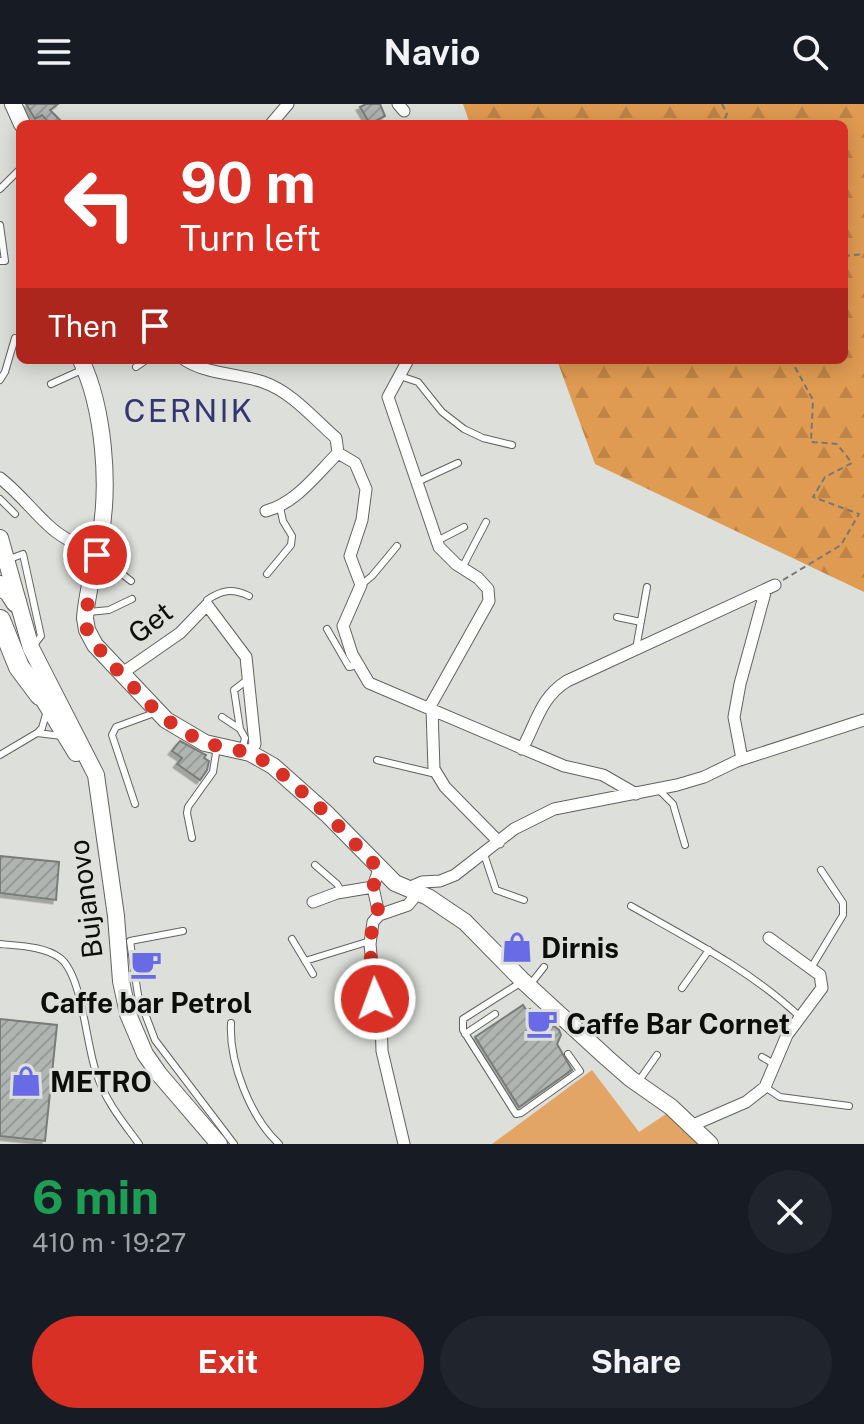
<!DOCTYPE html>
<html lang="en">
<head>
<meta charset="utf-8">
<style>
	body { margin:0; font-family:"Public Sans",sans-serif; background:#20242c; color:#f1f3f6; height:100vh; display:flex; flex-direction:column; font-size:30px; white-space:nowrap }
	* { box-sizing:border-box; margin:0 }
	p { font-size:26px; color:#9ea1a6 }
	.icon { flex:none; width:44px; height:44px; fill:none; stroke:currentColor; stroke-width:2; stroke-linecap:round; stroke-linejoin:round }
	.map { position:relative; height:1040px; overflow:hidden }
	.sheet { display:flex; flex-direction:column; background:#171b24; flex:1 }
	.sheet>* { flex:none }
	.hud { position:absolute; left:16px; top:16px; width:832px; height:244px; border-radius:12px; box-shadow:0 4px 20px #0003; background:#d93025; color:#fff; overflow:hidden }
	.pin { position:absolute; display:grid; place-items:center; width:68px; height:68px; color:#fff; margin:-34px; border:4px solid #fff; border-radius:50%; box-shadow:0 2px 8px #0007 }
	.me { position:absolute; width:88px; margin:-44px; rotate:358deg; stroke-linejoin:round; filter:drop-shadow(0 0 6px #0008) }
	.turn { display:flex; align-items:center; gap:28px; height:168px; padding:0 32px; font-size:36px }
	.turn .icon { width:104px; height:104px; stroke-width:2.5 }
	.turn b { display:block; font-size:56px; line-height:68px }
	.then { display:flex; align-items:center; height:76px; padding:0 32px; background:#0003; gap:16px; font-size:30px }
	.round { display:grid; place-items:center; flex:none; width:84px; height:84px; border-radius:42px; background:#20242c }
	.headline { display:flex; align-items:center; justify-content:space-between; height:136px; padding:0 32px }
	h1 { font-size:48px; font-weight:700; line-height:60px; color:#1e9e55 }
	.primary-button { display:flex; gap:16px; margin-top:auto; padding:16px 32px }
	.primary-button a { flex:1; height:92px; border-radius:48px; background:#d93025; color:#fff; font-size:32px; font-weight:700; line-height:92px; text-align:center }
	.primary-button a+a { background:#20242c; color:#f1f3f6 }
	header { display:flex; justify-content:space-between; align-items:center; height:104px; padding:0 32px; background:#171b24; font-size:36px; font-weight:700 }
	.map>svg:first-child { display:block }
	.forest { fill:url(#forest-firs) }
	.pitch { fill:#e3a565 }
	.building { fill:url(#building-hatch); stroke:#787d7a; stroke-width:2; filter:url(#shadow) }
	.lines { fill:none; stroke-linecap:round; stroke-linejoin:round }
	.lane-casing { stroke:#61635e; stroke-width:8 }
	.street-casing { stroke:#61635e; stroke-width:13 }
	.secondary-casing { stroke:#61635e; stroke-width:18 }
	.highway-casing { stroke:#61635e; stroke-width:22 }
	.path { stroke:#777875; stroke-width:2; stroke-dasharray:6 4; stroke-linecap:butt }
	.lane { stroke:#fff; stroke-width:6 }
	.street { stroke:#fff; stroke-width:11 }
	.secondary { stroke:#fff; stroke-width:16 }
	.highway { stroke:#fff; stroke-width:20 }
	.route { stroke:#d93025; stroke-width:14; stroke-dasharray:0 25.2 }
	.labels { text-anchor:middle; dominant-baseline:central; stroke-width:6; stroke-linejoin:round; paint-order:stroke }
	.street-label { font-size:28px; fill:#0d0e0c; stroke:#dddfda }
	.poi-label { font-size:28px; font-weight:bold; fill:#0d0e0c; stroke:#dddfda; text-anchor:start }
	.quarter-label { font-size:32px; letter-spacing:2px; fill:#333671; stroke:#dddfda }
</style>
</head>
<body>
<header><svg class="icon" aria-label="menu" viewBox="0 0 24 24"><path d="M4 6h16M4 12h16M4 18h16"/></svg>Navio<svg class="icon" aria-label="search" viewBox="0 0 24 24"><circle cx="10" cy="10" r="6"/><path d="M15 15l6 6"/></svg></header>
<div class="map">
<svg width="864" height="1040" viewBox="0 0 864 1040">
	<defs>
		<pattern id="forest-firs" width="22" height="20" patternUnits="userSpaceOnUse" patternTransform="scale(2)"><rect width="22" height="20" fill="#e09b52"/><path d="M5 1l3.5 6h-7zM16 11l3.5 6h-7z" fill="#bf8446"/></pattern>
		<pattern id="building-hatch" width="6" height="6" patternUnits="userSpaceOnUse" patternTransform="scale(2)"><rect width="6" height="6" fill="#b0b5b2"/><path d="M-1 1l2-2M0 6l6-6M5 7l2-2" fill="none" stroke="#969a98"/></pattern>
		<filter id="shadow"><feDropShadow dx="-3.5" dy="3.5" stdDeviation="0" flood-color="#0004"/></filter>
	</defs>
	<rect width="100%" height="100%" fill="#dddfda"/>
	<path class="forest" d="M463,0h401v488l-269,-128 -38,-104h287v-236h-374z"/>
	<path class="pitch" d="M592,966l47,62 27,-18 32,30h-206z"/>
	<path class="building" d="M26,0h32l-8,6 14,14h-14l-8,-9 -7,4z
		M366,0h14l5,12 -15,8 -10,-17z
		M180,637l26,14 -2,3 5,3 -2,9 -7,10 -23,-16 5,-6 -10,-7z
		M0,752l59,6 -3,38 -56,-7z
		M523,901l4,6 3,-2 7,11 5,-3 17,13 2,5 -4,9 15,26 -53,37 -44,-70z
		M0,915l57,6 -12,116 -45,-5z"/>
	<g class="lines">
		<defs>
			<path id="lane" d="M0,85l20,-20
				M0,121l5,36h-5
				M136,263l10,-7
				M400,272l18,6 24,30 22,17 19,9 29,7
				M0,276l5,-8 10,-34
				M51,280l33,-15
				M417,378l41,-19
				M0,395l15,15
				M437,437l27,-14
				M100,453l31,24
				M7,456l16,-6 18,82 -7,9
				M462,464l24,-46
				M267,470l24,-29 1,-9 -9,-15 -3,-14
				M361,481l11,-9 25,-30
				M207,501v-5c15,-10 25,-12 42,-4
				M89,508l20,-2 23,-11
				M617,513l24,5
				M327,525l22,38 9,-2
				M636,545l11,-62
				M46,610l-4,14 -5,5 25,3
				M222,613l18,12
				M242,647l3,-13 -5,-9 -6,-39 13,-10
				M0,651l37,-22
				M377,656l59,14
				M659,686l14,14 12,41
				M135,700l-23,-69 4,-8 41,-15
				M192,734l-5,-25 1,-6 25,-35 4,-25
				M484,750l12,36 28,10
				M315,761l22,19 5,8
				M631,802c58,33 119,64 168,110
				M183,827l-53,10 8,54 17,45 79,104
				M292,835l21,35
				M0,840c19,2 44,2 60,14 23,18 26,89 37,117 9,27 26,47 42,69
				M305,857l65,-20
				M811,864l32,-53v-12l-22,-33
				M520,879l-57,36v11l53,84 5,-1 59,-42 -12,-17
				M529,882l15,-19
				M682,884l27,-38
				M231,919c-2,39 19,94 48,121
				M465,930l30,-20
				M762,953l14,8
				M638,978l19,-27
				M765,983l15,10 69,9"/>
			<path id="street" d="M398,0l6,7
				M271,20l17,-20
				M185,256c24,15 51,13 78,22 29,10 50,36 73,56l2,15c-22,22 -42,50 -72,58
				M408,256l-20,37 51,150 17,17 22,14 10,11 1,12 -60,107
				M338,349l17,10 11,26 -4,31 -12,36 11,29 -18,41 9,28 17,29 195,83 39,9 33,19
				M0,374c18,14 31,31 47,46 14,14 33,22 50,31
				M121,570l59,-41 27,-28 39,52 9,87 -5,9
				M432,605l2,60 11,18 54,55
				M522,645c15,-27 18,-51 45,-68l208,-96
				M742,655l-8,-42 6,-33 26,-95
				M379,765l-6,18 6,28
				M406,785l16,-7 18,-1 15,-6 59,-46 40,-20 123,-24 27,-8 33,-16 127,-41
				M313,798l24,-9 36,-6
				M693,1021l53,-23 19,-15 22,-52 35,-47 -2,-13 -51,-37
				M404,1040l-22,-93 -1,-31 -6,-21 -5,-55 3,-22 6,-7 29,-10 9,-11"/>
			<path id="secondary" d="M13,0l9,20
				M81,256c23,49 29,125 19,178 -5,27 -13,53 -15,80l2,12 8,15 71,75 39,23 45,10 23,13 54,48 68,69 33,14 37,25 58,59 84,77 24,21 40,28 39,37
				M0,434l31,110 65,127 20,141 5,65 7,33 17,40 14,20 60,70
				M34,580l42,69"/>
			<path id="highway" d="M0,482l9,5 7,11
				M0,516l19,47 21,28"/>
		</defs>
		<use href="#lane" class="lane-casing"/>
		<use href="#street" class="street-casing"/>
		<use href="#secondary" class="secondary-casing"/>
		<use href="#highway" class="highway-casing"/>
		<path class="path" d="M722,0l5,10 -5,10
			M844,152l20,-2
			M783,476l58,-35 18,-31 -46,-17 12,-20 27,-14 -15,-19 -26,-2 2,-42 -22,-40"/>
		<use href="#lane" class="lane"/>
		<use href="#street" class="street"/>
		<use href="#secondary" class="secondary"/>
		<use href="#highway" class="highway"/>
	</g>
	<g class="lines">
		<path class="route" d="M97,451l-12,63 2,12 17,26 53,56 21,16 27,15 45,10 23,13 54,48 52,55 -6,18 6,28c-15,16 -6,62 -4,84"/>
	</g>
	<defs>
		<symbol id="shop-bare" viewBox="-9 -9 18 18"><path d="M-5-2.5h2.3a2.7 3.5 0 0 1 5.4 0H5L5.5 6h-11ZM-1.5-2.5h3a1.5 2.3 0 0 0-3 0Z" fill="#686be5" stroke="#dddfda" stroke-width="2.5" paint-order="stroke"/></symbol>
		<symbol id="cafe-bare" viewBox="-9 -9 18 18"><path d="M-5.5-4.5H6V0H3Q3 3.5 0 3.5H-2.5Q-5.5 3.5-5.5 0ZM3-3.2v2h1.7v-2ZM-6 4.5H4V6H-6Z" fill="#686be5" stroke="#dddfda" stroke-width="2.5" paint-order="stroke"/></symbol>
	</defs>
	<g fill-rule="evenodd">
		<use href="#shop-bare" x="495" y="821" width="44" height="44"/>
		<use href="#cafe-bare" x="124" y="838" width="44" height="44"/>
		<use href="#cafe-bare" x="520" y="897" width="44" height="44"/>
		<use href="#shop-bare" x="4" y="955" width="44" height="44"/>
	</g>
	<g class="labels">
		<g class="street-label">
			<text transform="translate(150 518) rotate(-38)">Get</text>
			<text transform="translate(85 795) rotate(-97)">Bujanovo</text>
		</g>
		<g class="poi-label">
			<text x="541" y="843">Dirnis</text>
			<text x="146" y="898" text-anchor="middle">Caffe bar Petrol</text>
			<text x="566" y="919">Caffe Bar Cornet</text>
			<text x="50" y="977">METRO</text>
		</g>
		<g class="quarter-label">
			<text x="189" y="306">CERNIK</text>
		</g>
	</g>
</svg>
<div class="pin" style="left:97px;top:451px;background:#d93025"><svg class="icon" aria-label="arrive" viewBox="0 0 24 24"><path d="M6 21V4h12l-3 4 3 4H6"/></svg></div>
<svg class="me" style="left:375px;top:895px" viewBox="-20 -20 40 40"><circle r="17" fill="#d93025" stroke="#fff" stroke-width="3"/><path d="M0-11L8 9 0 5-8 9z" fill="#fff"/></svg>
<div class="hud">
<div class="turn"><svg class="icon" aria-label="left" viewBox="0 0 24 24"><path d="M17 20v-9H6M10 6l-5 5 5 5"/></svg><div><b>90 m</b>Turn left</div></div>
<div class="then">Then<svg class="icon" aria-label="arrive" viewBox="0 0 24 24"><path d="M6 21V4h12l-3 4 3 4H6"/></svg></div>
</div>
</div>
<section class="sheet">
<div class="headline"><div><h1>6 min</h1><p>410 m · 19:27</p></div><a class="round"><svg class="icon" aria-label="close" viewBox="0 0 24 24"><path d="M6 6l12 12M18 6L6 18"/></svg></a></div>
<div class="primary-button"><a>Exit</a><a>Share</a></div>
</section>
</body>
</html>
